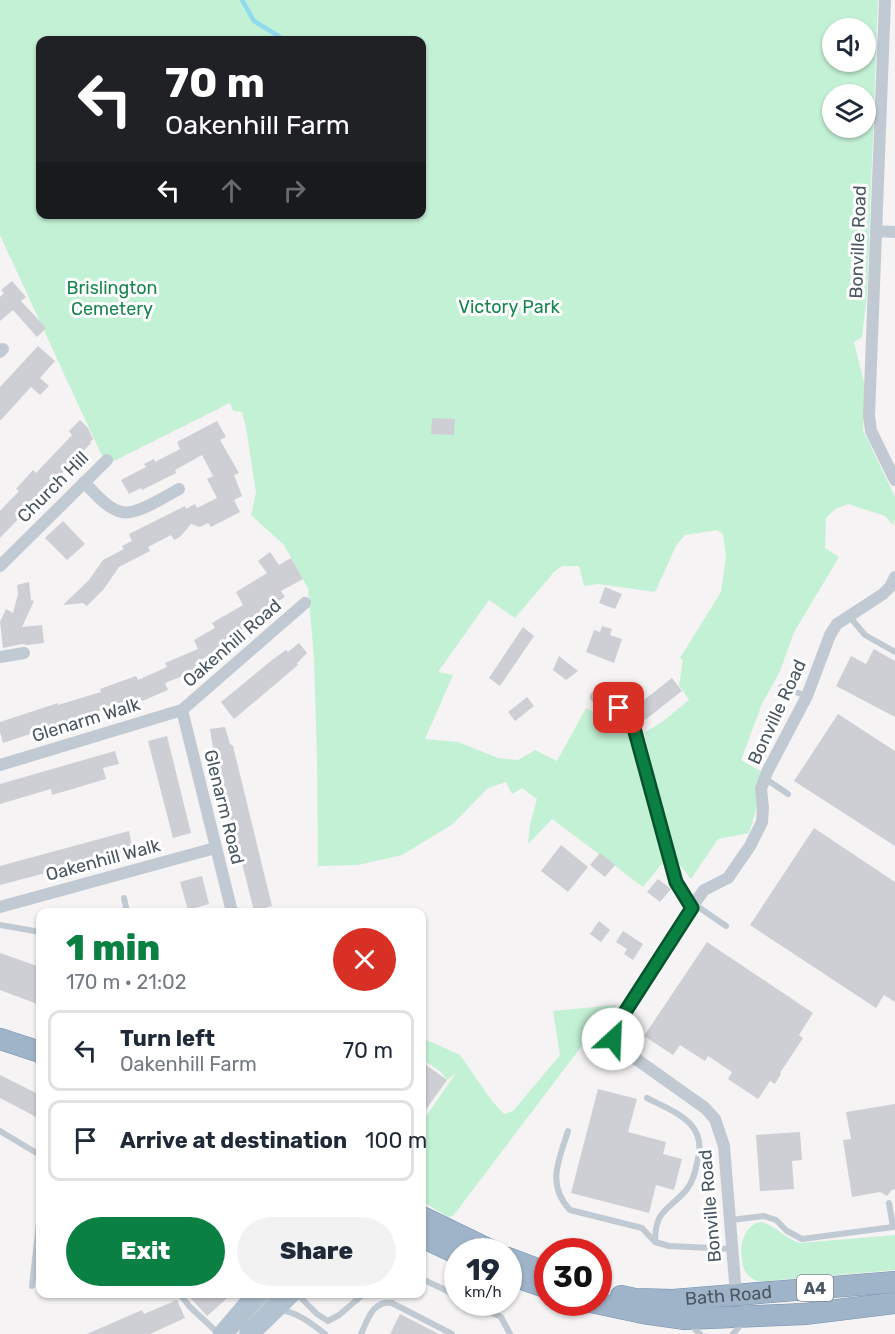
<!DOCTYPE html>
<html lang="en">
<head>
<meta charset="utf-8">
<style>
	body { margin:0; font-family:Rubik,sans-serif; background:#f2f2f3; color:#1f2937; height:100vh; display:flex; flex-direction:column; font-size:22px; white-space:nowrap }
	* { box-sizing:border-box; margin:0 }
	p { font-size:20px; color:#747a83 }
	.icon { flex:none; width:33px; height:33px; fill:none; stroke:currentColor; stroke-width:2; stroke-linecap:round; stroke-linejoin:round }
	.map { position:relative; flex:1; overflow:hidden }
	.panel { position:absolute; left:36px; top:908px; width:390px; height:390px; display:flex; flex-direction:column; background:#fff; border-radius:12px; box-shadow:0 2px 4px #0004 }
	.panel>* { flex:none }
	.hud { position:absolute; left:36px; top:36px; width:390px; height:183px; border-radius:12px; box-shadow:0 2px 4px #0004; background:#202124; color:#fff; overflow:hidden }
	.buttons { position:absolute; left:822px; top:18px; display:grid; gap:12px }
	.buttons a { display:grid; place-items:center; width:54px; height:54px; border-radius:50%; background:#fff; box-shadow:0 2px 4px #0004; font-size:30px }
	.speed { position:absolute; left:444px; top:1238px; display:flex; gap:12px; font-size:30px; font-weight:700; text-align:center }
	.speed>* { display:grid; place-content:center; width:78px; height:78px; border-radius:50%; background:#fff; box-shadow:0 2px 4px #0004; line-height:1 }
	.speed small { font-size:15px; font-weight:400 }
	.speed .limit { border:9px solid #d22; background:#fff; color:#111 }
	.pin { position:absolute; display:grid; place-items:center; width:51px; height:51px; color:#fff; margin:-26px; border-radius:12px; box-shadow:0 3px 9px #0006 }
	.me { position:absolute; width:66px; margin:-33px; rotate:25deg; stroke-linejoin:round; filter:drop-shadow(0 0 4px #0008) }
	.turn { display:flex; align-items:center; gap:21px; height:126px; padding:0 30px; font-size:27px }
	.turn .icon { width:78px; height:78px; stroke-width:2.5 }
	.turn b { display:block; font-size:42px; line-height:51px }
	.lanes { display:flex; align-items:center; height:57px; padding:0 30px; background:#0003; justify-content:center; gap:30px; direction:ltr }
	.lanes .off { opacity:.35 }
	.round { display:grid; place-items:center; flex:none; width:63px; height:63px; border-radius:32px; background:#f2f2f3 }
	.head { display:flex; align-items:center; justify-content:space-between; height:102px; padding:0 30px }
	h1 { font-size:36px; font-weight:800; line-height:45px; color:#0b8043 }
	.cta { display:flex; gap:12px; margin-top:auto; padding:12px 30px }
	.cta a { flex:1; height:69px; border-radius:36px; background:#0b8043; color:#fff; font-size:24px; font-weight:800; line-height:69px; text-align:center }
	.cta a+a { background:#f2f2f3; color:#1f2937 }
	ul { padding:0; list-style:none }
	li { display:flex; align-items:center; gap:18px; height:81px; margin:0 12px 9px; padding:0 18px; border:3px solid #e0e1e3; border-radius:12px }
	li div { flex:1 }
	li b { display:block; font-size:22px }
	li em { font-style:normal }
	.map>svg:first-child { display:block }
	.green { fill:#c3f1d5; fill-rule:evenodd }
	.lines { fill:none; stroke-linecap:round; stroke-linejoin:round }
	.stream { stroke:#90daee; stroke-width:4.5 }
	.building { fill:#cdcfd5 }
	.trunk-casing { stroke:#7690ad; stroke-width:22 }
	.service { stroke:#c1cad2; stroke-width:6 }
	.minor { stroke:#c1cad2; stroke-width:12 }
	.primary { stroke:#b3c2d1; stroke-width:20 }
	.trunk { stroke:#9fb4c9; stroke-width:21 }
	.route-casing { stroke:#07532c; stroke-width:15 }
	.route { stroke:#0b8043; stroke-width:10 }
	.labels { text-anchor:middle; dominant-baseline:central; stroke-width:6; stroke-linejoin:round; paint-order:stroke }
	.shield { fill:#fff; stroke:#808990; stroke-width:1.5 }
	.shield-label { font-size:16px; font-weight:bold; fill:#4a5661 }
	.street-label { font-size:18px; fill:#4a5661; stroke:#fff }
	.park-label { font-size:18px; fill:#17864f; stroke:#fff }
</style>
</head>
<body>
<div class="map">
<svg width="895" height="1334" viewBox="0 0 895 1334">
	<rect width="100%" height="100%" fill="#f5f3f3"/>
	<path class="green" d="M0,0h878l-11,294 -5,43 -8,5 11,44 -2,44 32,67v22l-2,6 -8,-9 -37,-12 -13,5 -9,9 -1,30 14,9 -45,75 -14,39 -18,33 -21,56 21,12 -3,29 -10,32 -31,6 -27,40 -17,-22 -30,-124 18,-11 27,-22 -10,-15 4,-25 -3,-2 41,-66 5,-35 -3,-23 -6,-4 -32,5 -9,11 -21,46 -57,-8 -14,2 -5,-20h-17l-8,6 -39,46 -26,-18 -51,72 15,3 -28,64 33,3 40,16 20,2 17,-10 22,11 29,-53 44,23 34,130 -21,26 -91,-68 -24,25 2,-19 7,-26 -15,-11 -10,6 -6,-12 -18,6 -35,36 -51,31 -44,10 -40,1 -1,-107 -3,-101 -6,-70 -24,-43 -33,-30 5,-22 -10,-66 -4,-15 -9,-1 -3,-8 -120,60 -9,-9 -101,-219zM832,28h34v34h-34zM40,40h382v174h-382zM832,94h34v34h-34z
		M617,1005l-15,29h-8l-10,9 -131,173 -5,1 -26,-16v-79l34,-49 -9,7 -6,-8 -19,-13v-21l38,17 32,46 12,13 9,-3 47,-56 -7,-44z
		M762,1222c14,4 23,17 38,21l95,-8v35l-118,10c-8,1 -17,3 -24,-1 -17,-7 -17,-55 9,-57z"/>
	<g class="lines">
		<path class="stream" d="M242,0l12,21 31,19"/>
	</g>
	<path class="building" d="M12,281l14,16 -5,4 25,27 -9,9 -24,-27 -13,11v-24l4,-4 -3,-3z
		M38,346l17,15 -15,17 9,8 -9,9 -9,-8 -31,34v-34z
		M432,418l23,1 -1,16 -23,-1z
		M80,420l8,8 5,11 -3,3 1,1 -91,95v-27l19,-20 -3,-2 17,-19 3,3 36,-38 -3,-4z
		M217,421l9,16 -6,3 19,33 -5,2 8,21 -8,4 6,12 -29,15 -3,-4 -8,4 -9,-3 -11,13 -6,3 -3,-5 -23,12 2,4 -31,16 -16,23 -16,16 -4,-3 -20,2 26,-25 14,-20 21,-11 -2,-3 10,-5 -3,-7 56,-28 1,3 9,-5 2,4 20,-10 -10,-19 6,-3 -11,-21 -27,15 1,3 -34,17 -1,-2 -12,6 -8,-14 25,-13 -2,-3 10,-5 1,3 25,-13 -3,-7z
		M63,521l22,23 -18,16 -22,-22z
		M270,552l9,13 12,-7 12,21 -22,12 4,6 -31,19 3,5 -32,18 3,6 -33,18 3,7 -33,13 3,7 -26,11 -2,-4 -42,14 1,3 -26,9 -1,-3 -69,23 -3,-11v-10l58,-19v2l43,-13 -1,-3 36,-13 2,4 29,-13 -2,-4 33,-14 -4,-9 21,-12 -3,-5 31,-18 -7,-13 31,-19 -9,-12z
		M29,582l2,18 3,1 -12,26 20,-2 2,18 -17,2 -5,-1 -19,4 -3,-26 6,-13 7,4 5,-19 -1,-9z
		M605,587l17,7 -7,15 -16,-6z
		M602,626l10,3 -2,6 12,4 -8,24 -28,-11 8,-22 6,2z
		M523,627l11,9 -34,50 -11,-8z
		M299,643l8,10 -10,10 1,2 -64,54 -13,-17 51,-42 14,-10 2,2z
		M874,649l21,12v56l-59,-31 15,-30 15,8z
		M559,656l19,15 -12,9 -13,-10z
		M672,678l10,13 -37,29 -10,-13z
		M527,697l7,9 -19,15 -7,-9z
		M838,714l57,37v95l-101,-65z
		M225,727l5,17 3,2 39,160 -18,5 -41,-163 -3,-19z
		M167,736l24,97 -18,5 -25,-97z
		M115,751l4,13 -16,4 3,11 -54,16 -1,-6 -51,15v-20z
		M814,828l81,54v120l-11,-7 -8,13 -126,-83z
		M129,831l4,19 -133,35v-19z
		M561,845l27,22 -20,25 -27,-21z
		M600,853l15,12 -10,12 -15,-12z
		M202,876l7,28 -21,6 -8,-28z
		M658,879l13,10 -11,13 -13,-10z
		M599,921l11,9 -9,12 -11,-8z
		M623,931l20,13 -10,16 -9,-6 3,-5 -11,-7z
		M707,942l106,71 -14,22 4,3 -23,35 1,1 -6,10 -5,-3 -12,18 -30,-20 4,-7 -24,-16 -3,5 -25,-16 -7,10 -29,-19z
		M0,953l40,14v38l-40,-15z
		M422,1062l25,18 -25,35z
		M0,1075l40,20v24l-40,-21z
		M598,1089l39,10 -9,33 38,10 -3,12 19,5 -8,31 -18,-5 -7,28 -78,-20z
		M895,1104v85l-3,1 -5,6 -7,-4 -28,5 -9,-57 8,-1 -5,-27z
		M800,1132l2,28 -10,1 2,28 -34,2 -4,-56z
		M186,1293h47l-26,23z
		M177,1300l8,18 -35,16h-63l55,-24 2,4z
		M400,1314l39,20h-49z"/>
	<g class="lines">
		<defs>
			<g id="trunk">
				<path d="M0,1039l40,13"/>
				<path d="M422,1217l70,34"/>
				<path d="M422,1237l36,17"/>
				<path d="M508,1258l40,15"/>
				<path d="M508,1274l40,14"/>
				<path id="s1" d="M621,1296l14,3 38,1 222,-18"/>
				<path d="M591,1302l52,11 42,6 120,-5 90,-11"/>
			</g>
		</defs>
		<use href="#trunk" class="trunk-casing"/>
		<path class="service" d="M849,616l16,19 30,17
			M781,687l26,9
			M766,779l22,15
			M124,898l3,14
			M694,904l32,22
			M0,925l40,7
			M647,1098c29,15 62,25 50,65 -2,9 -4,19 -10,26 -18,22 -32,19 -32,53l14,4 63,3
			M0,1131l40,24
			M568,1131c-9,29 -22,53 2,79l72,18 13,14
			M731,1220l33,-4 12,4 11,11 15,8 91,-12 -4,-24
			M422,1279l36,17
			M32,1286l8,-72
			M179,1293l11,14 29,27
			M296,1293l21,21 11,7 11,-6 26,-22
			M469,1302l32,15 9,17
			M279,1310c17,1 33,14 46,24
			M243,1323l34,-30
			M690,1324l10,10
			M361,1334c7,-15 12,-34 31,-31l60,31
			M733,1334l10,-12"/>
		<path class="minor" d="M885,0l-16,416 2,15 24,49
			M877,231l18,1
			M0,352l3,-3
			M84,482c10,10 23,27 38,30 14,4 44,-16 57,-23
			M0,566l107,-106
			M0,657l24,-4
			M596,697l23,11 16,20 41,154 16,26
			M182,710l50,202
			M0,765l182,-55 123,-107
			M0,907l215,-59
			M736,1295l-12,-149 -9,-27 -10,-11 -83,-59 -9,-10 5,-15 76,-120 10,-14 24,-12 22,-32 12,-24 1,-14 -2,-19 6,-17 40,-76 23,-61 7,-11 46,-30 7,-7 5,-10"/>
		<path class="primary" d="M223,1334l35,-41
			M249,1334l42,-41"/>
		<use href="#trunk" class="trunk"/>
	</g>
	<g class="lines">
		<defs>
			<path id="route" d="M613,1039l5,-16 74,-115 -16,-26 -42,-154 -15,-20"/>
		</defs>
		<use href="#route" class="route-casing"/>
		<use href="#route" class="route"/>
	</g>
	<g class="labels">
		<rect class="shield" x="797" y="1275" width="36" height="26" rx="4.5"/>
		<g class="shield-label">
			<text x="815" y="1288">A4</text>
		</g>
		<g class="street-label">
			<text transform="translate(858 242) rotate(-88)">Bonville Road</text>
			<text transform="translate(53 487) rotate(-45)">Church Hill</text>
			<text transform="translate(232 643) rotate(-41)">Oakenhill Road</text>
			<text transform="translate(777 712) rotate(-65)">Bonville Road</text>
			<text transform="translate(86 720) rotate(-17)">Glenarm Walk</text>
			<text transform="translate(224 807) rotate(76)">Glenarm Road</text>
			<text transform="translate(103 860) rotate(-15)">Oakenhill Walk</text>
			<text transform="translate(710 1206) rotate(-95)">Bonville Road</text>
			<text stroke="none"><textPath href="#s1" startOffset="108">Bath Road</textPath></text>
		</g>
		<g class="park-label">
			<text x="112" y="288">Brislington<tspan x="112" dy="21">Cemetery</tspan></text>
			<text x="509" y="307">Victory Park</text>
		</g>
	</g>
</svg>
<div class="buttons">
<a><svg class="icon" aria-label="sound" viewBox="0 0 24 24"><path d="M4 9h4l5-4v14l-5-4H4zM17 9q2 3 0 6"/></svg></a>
<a><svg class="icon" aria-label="layers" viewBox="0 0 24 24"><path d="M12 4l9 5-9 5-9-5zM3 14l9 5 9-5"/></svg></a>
</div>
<div class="speed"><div>19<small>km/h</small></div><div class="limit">30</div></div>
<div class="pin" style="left:619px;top:708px;background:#d93025"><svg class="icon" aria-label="arrive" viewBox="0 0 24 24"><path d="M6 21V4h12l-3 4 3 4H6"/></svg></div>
<svg class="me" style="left:613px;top:1039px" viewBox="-20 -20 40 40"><circle r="19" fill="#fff"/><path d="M0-13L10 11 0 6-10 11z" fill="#0b8043"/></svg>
<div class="hud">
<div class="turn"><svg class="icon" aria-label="left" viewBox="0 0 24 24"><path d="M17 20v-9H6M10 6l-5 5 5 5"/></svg><div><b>70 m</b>Oakenhill Farm</div></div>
<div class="lanes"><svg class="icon" aria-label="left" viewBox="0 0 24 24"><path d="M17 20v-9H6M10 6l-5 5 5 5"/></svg><svg class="icon off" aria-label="ahead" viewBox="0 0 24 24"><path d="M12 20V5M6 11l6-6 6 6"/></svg><svg class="icon off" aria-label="right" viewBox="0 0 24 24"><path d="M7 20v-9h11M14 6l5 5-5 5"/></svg></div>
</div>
<section class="panel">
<div class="head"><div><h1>1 min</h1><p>170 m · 21:02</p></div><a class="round" style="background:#d93025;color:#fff"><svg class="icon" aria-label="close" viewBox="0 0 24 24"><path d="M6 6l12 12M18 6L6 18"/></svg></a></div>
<ul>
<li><svg class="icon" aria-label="left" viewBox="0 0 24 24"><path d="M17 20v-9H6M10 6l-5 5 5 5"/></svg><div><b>Turn left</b><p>Oakenhill Farm</p></div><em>70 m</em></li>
<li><svg class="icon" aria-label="arrive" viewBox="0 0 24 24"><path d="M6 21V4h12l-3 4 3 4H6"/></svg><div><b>Arrive at destination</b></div><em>100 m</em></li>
</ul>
<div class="cta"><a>Exit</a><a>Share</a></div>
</section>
</div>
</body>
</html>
